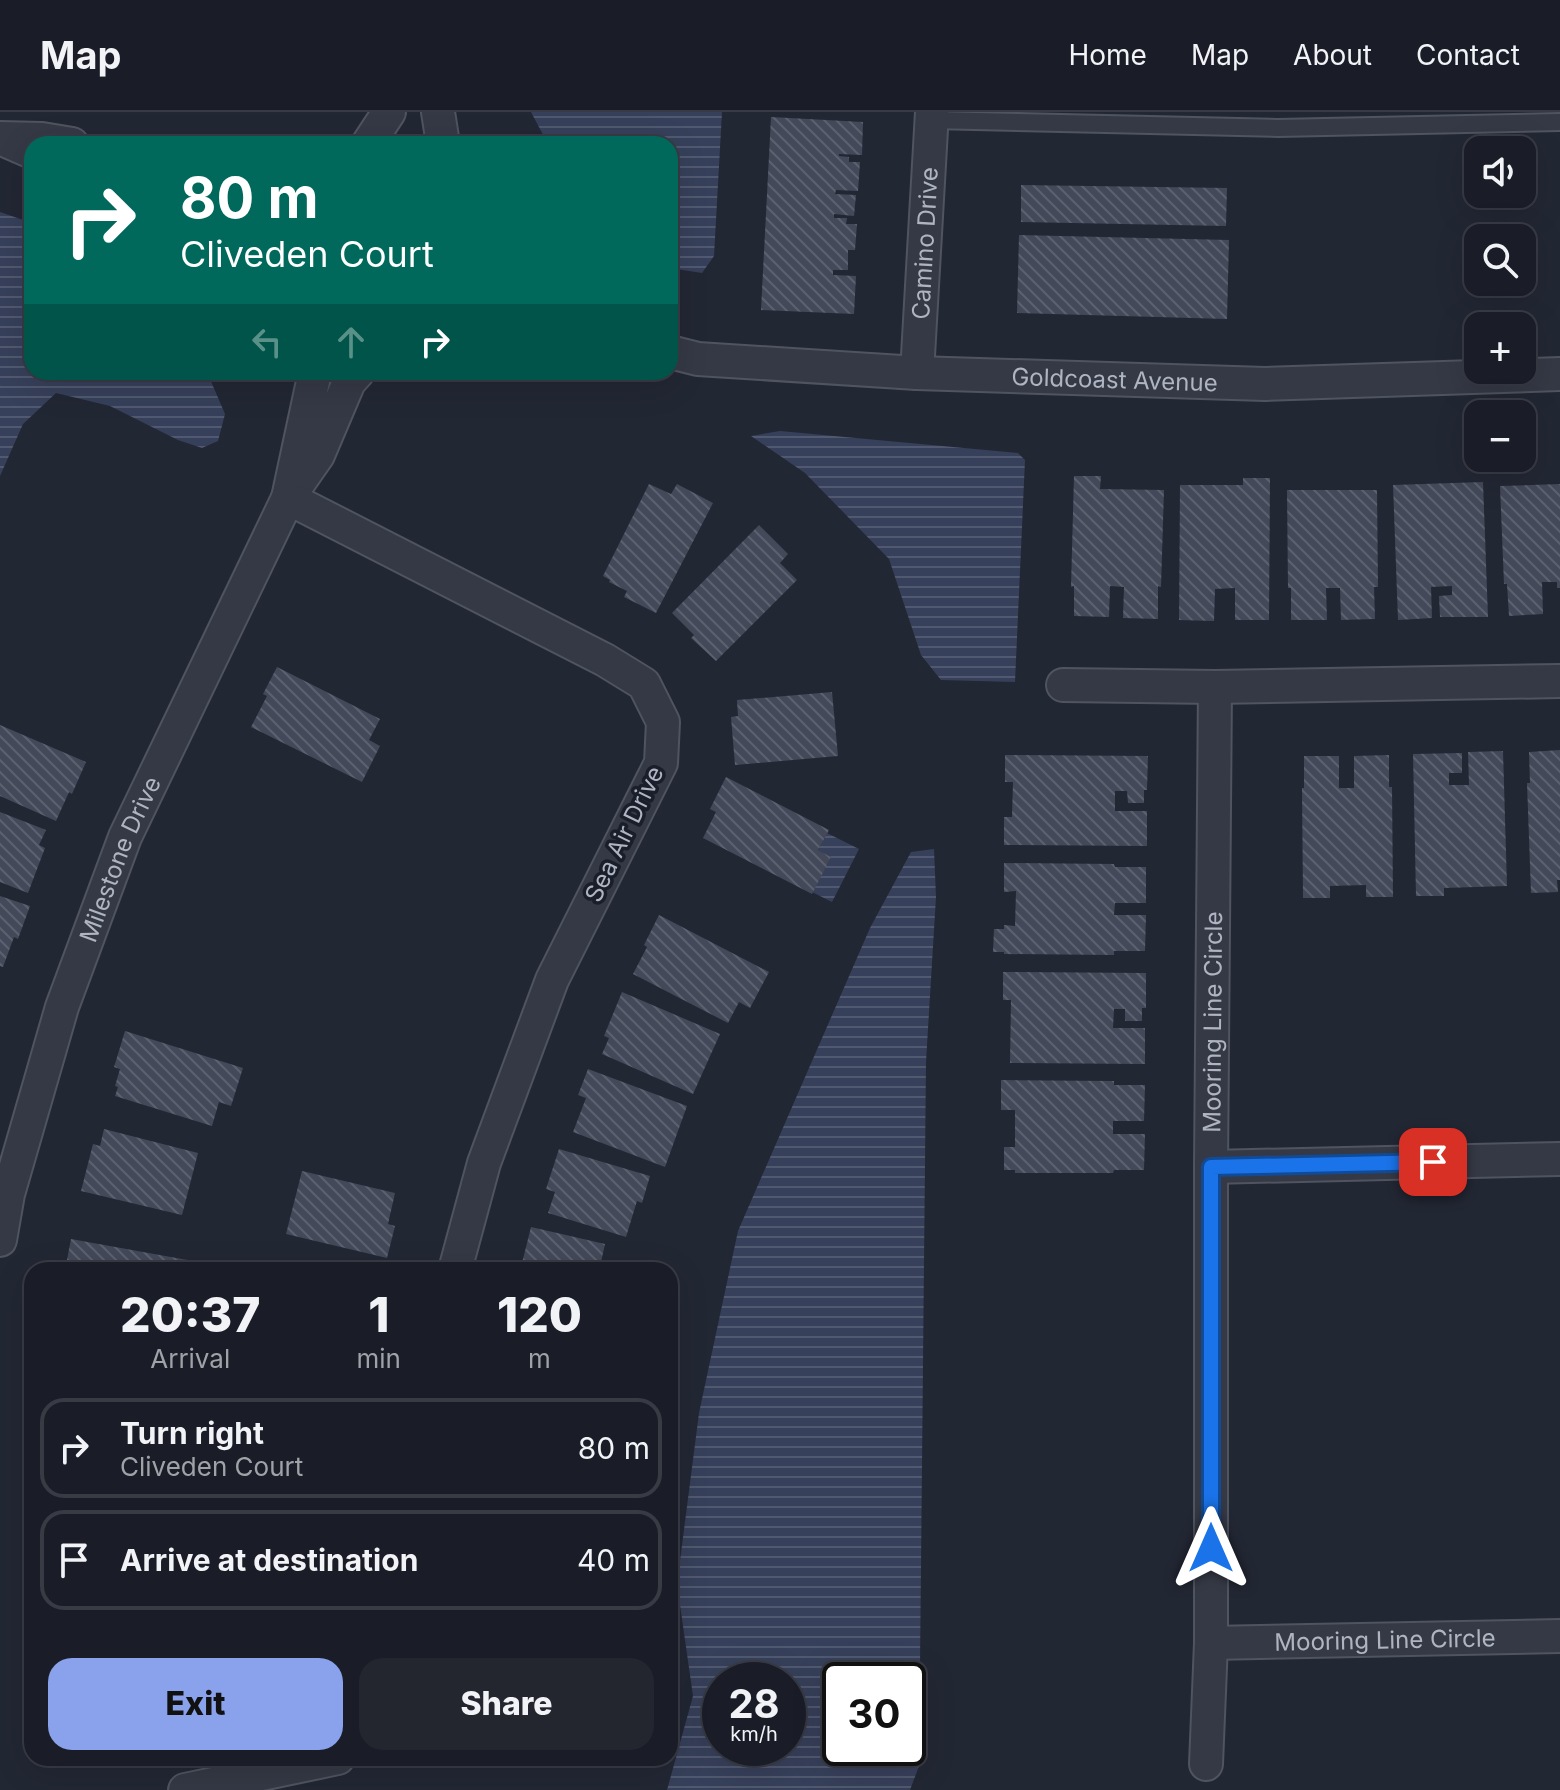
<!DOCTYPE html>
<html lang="en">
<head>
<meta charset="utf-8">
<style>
	body { margin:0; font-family:Inter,sans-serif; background:#23262f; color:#f1f3f6; height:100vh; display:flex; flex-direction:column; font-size:30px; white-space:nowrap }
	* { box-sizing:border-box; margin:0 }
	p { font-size:26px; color:#9fa2a7 }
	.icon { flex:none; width:44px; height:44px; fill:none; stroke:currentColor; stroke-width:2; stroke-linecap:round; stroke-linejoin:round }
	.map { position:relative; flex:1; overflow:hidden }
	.panel { position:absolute; left:24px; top:1150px; width:654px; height:504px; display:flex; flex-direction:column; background:#1a1d27; border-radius:24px; box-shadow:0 8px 32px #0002,0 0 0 2px #383b44 }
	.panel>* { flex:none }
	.top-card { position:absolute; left:24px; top:24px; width:654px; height:244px; border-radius:24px; box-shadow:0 8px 32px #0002,0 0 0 2px #383b44; background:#00695c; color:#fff; overflow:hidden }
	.tools { position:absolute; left:1464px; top:24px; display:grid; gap:16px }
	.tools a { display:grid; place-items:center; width:72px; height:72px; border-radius:16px; background:#1a1d27; box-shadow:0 8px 32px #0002,0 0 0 2px #383b44; font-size:40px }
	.speed { position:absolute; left:702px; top:1550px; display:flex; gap:16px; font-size:40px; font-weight:700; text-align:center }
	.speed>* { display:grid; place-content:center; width:104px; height:104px; border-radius:50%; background:#1a1d27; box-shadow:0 8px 32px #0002,0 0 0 2px #383b44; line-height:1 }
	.speed small { font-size:20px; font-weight:400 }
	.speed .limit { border:4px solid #111; border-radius:12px; background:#fff; color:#111 }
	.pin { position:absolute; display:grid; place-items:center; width:68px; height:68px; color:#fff; margin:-34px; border-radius:16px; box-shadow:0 4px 12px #0006 }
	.me { position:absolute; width:88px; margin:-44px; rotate:0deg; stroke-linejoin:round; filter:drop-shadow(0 0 6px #0008) }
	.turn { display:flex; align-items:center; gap:28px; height:168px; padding:0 24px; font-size:36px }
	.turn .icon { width:104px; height:104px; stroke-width:2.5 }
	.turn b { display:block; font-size:56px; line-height:68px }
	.lanes { display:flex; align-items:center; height:76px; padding:0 24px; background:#0003; justify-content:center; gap:40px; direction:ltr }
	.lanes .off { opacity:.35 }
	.eta { display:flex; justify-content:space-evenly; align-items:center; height:136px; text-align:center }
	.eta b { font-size:48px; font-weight:800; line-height:56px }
	.button { display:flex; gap:16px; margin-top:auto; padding:16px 24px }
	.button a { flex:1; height:92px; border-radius:24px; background:#8aa1ec; color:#111; font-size:32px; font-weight:800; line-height:92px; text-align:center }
	.button a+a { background:#23262f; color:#f1f3f6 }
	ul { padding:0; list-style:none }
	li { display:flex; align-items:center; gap:24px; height:100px; margin:0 16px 12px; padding:0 8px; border:4px solid #383b44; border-radius:24px }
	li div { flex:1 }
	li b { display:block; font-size:30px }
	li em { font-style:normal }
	header { display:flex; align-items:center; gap:48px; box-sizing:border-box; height:112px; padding:0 40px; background:#1a1d27; border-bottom:2px solid #383b44 }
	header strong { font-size:38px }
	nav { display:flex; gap:44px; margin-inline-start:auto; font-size:28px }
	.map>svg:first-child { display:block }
	.water { fill:url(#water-rules); fill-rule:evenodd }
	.building { fill:url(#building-back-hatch) }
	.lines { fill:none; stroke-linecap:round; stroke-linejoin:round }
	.service-casing { stroke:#4f5460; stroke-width:20 }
	.minor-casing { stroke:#4f5460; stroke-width:36 }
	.service { stroke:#353945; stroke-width:16 }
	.minor { stroke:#353945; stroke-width:32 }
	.route-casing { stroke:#114b97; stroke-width:20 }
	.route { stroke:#1a73e8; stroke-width:14 }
	.labels { text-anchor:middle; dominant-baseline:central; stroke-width:7; stroke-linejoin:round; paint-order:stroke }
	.street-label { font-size:24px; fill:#afb4c2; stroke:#1a1e2a }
</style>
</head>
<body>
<header>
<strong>Map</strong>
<nav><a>Home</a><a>Map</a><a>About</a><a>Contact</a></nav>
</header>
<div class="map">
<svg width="1560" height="1678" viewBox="0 0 1560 1678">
	<defs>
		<pattern id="water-rules" width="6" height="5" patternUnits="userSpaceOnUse" patternTransform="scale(2)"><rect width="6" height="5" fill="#37405a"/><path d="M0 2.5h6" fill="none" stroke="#515970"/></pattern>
		<pattern id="building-back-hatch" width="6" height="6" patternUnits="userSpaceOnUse" patternTransform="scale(2)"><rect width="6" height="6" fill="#434959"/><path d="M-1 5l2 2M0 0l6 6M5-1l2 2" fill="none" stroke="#5c616f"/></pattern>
	</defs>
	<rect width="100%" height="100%" fill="#222734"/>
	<path class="water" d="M531,0h191l-8,144 -12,17 -32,-5v-124h-122z
		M0,100l32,11v149h175l18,42 -7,27 -16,7 -24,-8 -68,-34 -54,-13 -33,31 -23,52z
		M780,319l238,22 7,7 -10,222 -74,-2 -20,-25 -32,-96 -84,-86 -54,-37z
		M827,721l32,16 -27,53 -20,-10 19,-35 -13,-7z
		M934,737l2,48 -10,165 -7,704 -9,24h-243l26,-94 -16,-112 22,-171 39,-182 132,-303 41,-76zM720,1568h68v68h-68zM840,1568h68v68h-68z"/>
	<path class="building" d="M771,5l92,5 -1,33 -23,-1v2l10,1v5h11l-2,29 -22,-1 -1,4 21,1 -2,21 -20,-2v4h13l-1,6h11l-2,26h-7v20h-15v5l23,1 -2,38 -93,-4z
		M1021,73l206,3 -1,38 -205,-4z
		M1019,123l210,5 -2,79 -210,-6z
		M1074,364h27l-1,13 64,1 -3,97 -3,-1v33l-35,-1 1,-31 -14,-1 -1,31 -35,-1v-30l-3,1z
		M1243,366h27l-1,142h-34v-32l-20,1 -1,32 -35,-1 1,-135h63z
		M1483,370l5,135h-48l-1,-21 13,-1v-9l-21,1 1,31 -34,2 -5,-135z
		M649,372l22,10 6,-10 36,19 -57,110 -32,-16 3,-6 -18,-9 1,-2 -7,-4z
		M1560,372v104h-3v-6h-15l1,32 -34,2 -2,-32h-3l-4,-98z
		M1287,378h90l1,97h-4l1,32 -34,1 -1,-32h-14l1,32h-36v-32h-3z
		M759,413l29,29 -8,9 17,17 -81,81 -25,-23 3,-3 -22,-22z
		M277,555l103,52 -11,21 11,6 -18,36 -111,-55 16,-31 -4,-2z
		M832,580l6,64 -103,9 -4,-48 7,-1 -1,-16z
		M0,613l86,37 -14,32 -3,-2 -13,29 -56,-25z
		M1560,638v130h-3l1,12 -27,1 -4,-110h3l-1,-31z
		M1503,639l4,135 -63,2v8h-28l-3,-142 49,-1v20h-13v12h20l-1,-33z
		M1005,643l143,1 -1,34h-3v13h-16l-1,-12h-12v20h32v35l-143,-1v-28h8l1,-35h-8z
		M1389,643v32h3l1,110h-27v-12l-36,1v12h-27l-1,-110h2v-32h35v32h15v-32z
		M726,665l103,53 -11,20 13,7 -19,37 -109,-56 13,-26 -6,-3z
		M0,700l46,18 -7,15 6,3 -17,45 -28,-11z
		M1004,751l110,1 1,3h31v36h-31l-1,12h32l-1,36h-31v4l-110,-1v-2h-11l1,-23h10v-4l11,1 1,-35 -12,1z
		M0,784l30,10 -12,33 -4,-2 -11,30 -3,-1z
		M659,803l110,57 -19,36 -11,-6 -11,21 -95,-49 14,-27 -3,-2z
		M1003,860l143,1v35h-4v13h-17v-12h-11l-1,19h32v36l-135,-1 1,-63h-8z
		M622,880l98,42 -27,60 -91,-40 7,-16 -5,-2z
		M125,919l118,37 -12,38 -12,-4 -7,24 -97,-30 3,-9 -3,-1 5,-17 -6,-2z
		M588,957l99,37 -22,61 -92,-35 13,-34 -8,-3z
		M1001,968l113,1v4h31l-1,36h-31v13h32l-1,36h-30l-1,3h-98v-3h-11v-23h11v-37h-14z
		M104,1017l94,24 -16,62 -101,-24 12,-47 7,2z
		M559,1037l91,27 -8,27 -5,-2 -11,36 -78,-24 7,-21 -9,-3z
		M302,1059l93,22 -7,31 7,2 -8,32 -101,-24z
		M531,1115l74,17 -4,18 11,3 -1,5h-87l2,-6 -4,-1z
		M71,1127l122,22 -2,9h-126z"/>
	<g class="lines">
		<defs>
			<path id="service" d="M932,8l346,8 282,-6"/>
			<g id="minor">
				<path d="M438,0l5,32"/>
				<path d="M368,32l21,-32"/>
				<path d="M32,40l-32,-14 42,1 30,5"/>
				<path id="s1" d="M670,240l28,7 219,14 348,11 295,-10"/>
				<path d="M315,260l-27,126 30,-43 31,-73 9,-10"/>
				<path id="s2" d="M917,261l15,-261"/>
				<path d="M1063,573l152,2 345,-6"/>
				<path d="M1211,1055l349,-8"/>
				<path id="s3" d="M0,1128l8,-46 54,-187 63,-170 163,-339 317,162 39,24 19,38 -2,41 -109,217 -68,183 -29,107"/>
				<path id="s4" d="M1211,1531l349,-7"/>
				<path id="s5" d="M1206,1652l5,-121v-476l4,-480"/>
				<path d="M185,1678l153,-32"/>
			</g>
		</defs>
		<use href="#service" class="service-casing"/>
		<use href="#minor" class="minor-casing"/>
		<use href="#service" class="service"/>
		<use href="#minor" class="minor"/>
	</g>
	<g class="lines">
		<defs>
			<path id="route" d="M1211,1436v-381l222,-5"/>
		</defs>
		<use href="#route" class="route-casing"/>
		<use href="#route" class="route"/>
	</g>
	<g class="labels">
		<g class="street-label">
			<text stroke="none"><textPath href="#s2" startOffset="130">Camino Drive</textPath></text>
			<text stroke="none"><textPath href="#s1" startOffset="446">Goldcoast Avenue</textPath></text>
			<text transform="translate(624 722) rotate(-64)">Sea Air Drive</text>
			<text stroke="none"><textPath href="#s3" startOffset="400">Milestone Drive</textPath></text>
			<text stroke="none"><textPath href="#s5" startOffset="742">Mooring Line Circle</textPath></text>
			<text stroke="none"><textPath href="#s4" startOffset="174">Mooring Line Circle</textPath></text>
		</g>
	</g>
</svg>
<div class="tools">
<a><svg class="icon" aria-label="sound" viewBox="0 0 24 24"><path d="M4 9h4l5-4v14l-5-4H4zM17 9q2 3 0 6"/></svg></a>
<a><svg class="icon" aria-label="search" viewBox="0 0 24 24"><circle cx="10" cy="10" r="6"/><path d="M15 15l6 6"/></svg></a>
<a>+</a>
<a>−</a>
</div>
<div class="speed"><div>28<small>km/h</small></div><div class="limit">30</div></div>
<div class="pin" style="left:1433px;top:1050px;background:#d93025"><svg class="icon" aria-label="arrive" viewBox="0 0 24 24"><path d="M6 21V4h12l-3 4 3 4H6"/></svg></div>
<svg class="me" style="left:1211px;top:1436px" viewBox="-20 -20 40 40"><path d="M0-17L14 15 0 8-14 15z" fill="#1a73e8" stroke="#fff" stroke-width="4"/></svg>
<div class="top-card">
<div class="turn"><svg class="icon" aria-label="right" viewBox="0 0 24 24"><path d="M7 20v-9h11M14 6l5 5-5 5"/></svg><div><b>80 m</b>Cliveden Court</div></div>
<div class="lanes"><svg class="icon off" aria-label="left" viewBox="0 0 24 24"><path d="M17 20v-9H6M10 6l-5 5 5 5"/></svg><svg class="icon off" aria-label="ahead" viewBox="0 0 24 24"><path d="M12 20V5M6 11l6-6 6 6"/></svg><svg class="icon" aria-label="right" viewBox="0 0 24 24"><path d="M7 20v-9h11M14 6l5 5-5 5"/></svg></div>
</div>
<section class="panel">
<div class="eta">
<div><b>20:37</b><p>Arrival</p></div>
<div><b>1</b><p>min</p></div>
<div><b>120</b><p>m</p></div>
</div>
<ul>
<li><svg class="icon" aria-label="right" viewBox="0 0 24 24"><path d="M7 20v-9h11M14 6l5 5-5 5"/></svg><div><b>Turn right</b><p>Cliveden Court</p></div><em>80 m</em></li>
<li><svg class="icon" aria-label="arrive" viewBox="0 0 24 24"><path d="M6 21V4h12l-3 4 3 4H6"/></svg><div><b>Arrive at destination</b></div><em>40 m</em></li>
</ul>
<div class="button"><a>Exit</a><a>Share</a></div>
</section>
</div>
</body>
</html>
